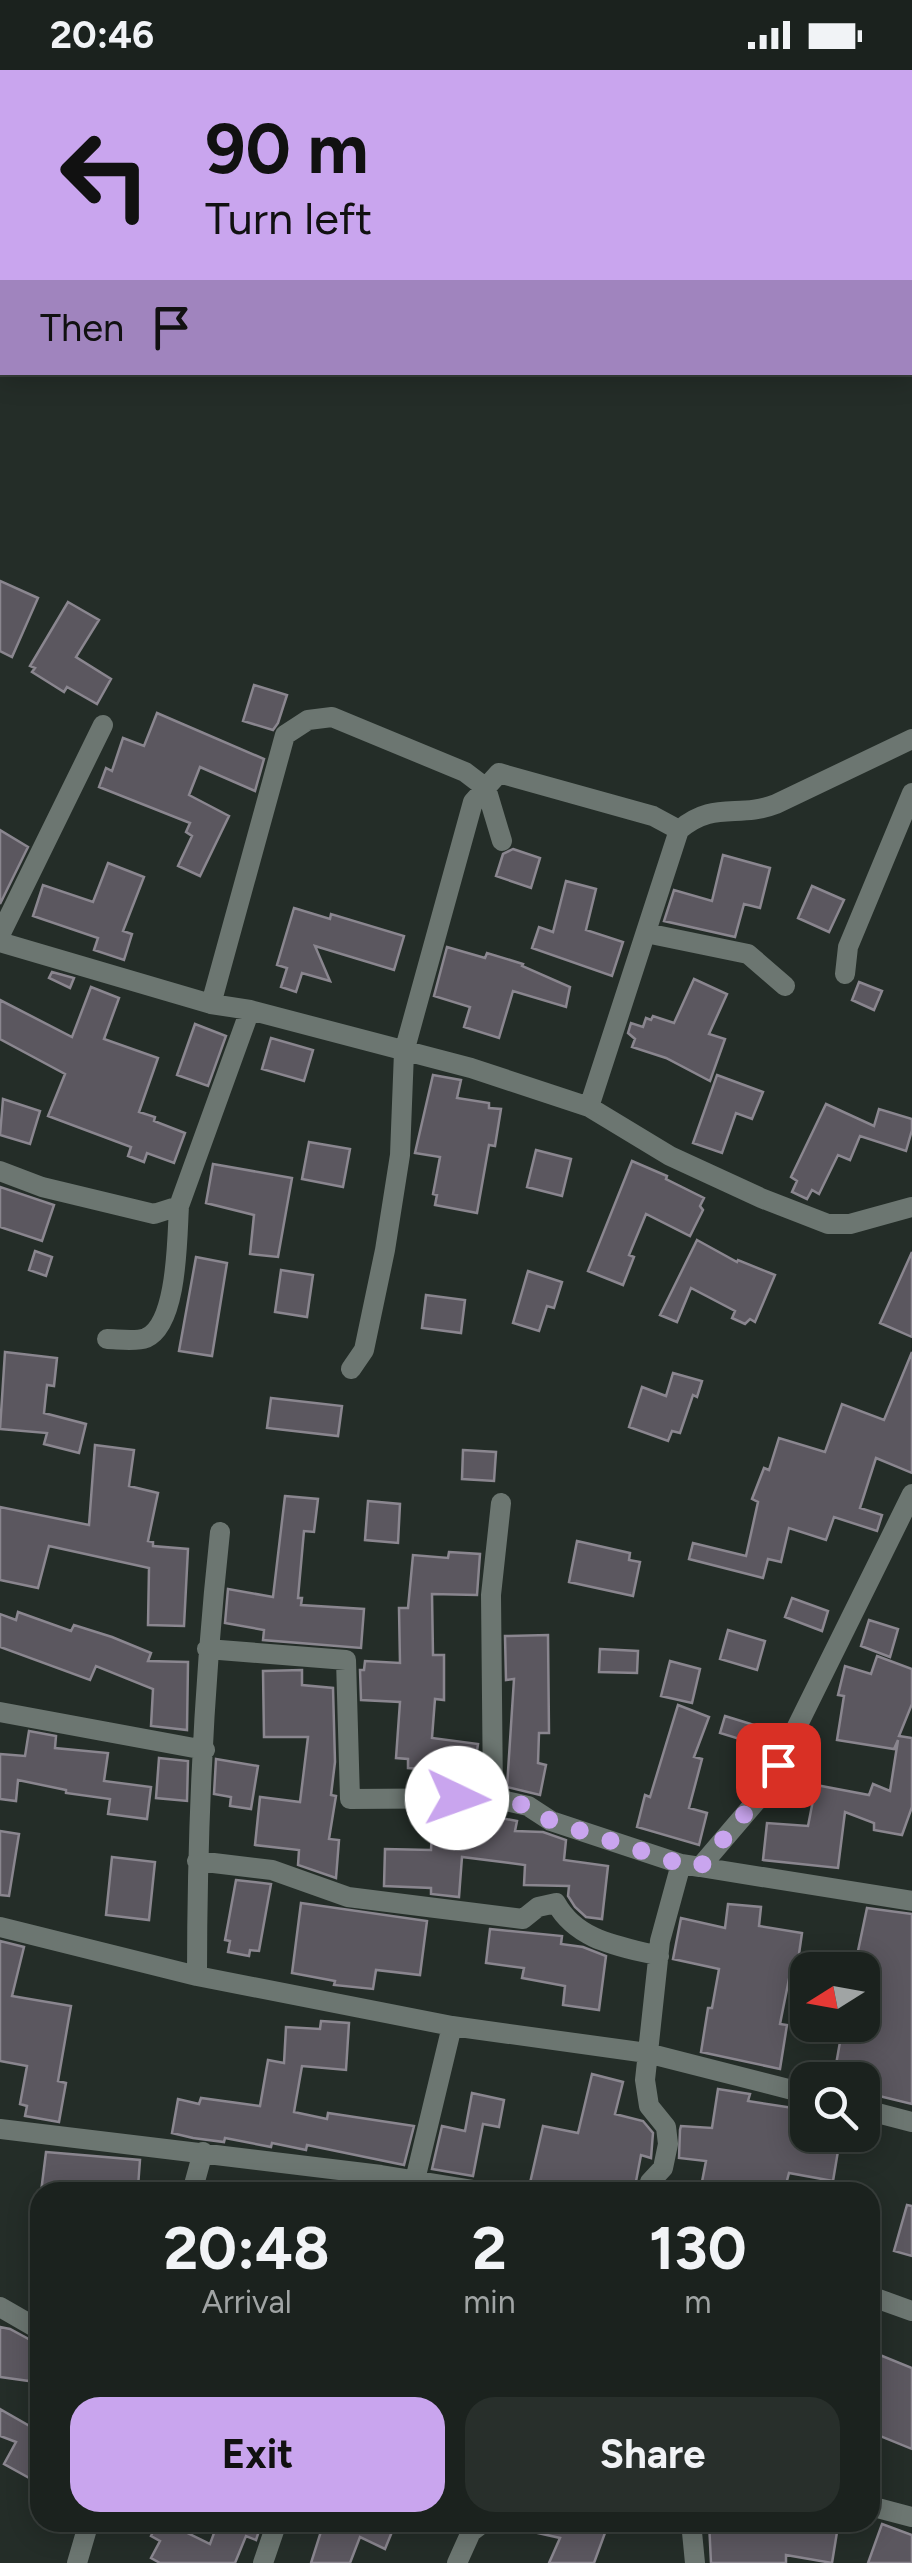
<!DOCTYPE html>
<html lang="en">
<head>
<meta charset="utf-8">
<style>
	body { margin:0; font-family:Figtree,sans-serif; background:#282f2b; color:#f1f3f6; height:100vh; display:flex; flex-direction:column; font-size:38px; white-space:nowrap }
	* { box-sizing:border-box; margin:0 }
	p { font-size:32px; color:#a0a4a4 }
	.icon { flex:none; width:55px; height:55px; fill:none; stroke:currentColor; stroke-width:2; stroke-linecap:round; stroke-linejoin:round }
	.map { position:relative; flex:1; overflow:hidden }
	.sheet { position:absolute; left:30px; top:2112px; width:850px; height:350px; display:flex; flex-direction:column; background:#1b221e; border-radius:30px; box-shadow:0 5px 25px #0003,0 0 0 2px #393f3c }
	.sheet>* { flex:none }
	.top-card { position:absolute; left:0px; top:0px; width:912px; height:305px; box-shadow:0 5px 25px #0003,0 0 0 2px #393f3c; background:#c9a5ee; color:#111; overflow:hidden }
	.needle { width:65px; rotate:259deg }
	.controls { position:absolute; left:790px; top:1882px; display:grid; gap:20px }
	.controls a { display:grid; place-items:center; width:90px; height:90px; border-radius:20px; background:#1b221e; box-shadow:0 5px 25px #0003,0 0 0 2px #393f3c; font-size:50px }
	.pin { position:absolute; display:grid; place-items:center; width:85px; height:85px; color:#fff; margin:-42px; border-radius:20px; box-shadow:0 5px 15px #0006 }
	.me { position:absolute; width:110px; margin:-55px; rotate:93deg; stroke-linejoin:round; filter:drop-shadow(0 0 8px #0008) }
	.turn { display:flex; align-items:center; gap:35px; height:210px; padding:0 40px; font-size:45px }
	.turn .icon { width:130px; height:130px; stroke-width:2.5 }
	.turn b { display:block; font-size:70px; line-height:85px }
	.then { display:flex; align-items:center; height:95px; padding:0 40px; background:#0003; gap:20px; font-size:38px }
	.eta { display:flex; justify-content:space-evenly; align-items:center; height:170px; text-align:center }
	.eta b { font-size:60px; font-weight:700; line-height:70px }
	.cta { display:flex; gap:20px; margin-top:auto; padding:20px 40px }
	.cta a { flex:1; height:115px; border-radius:30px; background:#c9a5ee; color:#111; font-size:40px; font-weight:700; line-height:115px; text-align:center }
	.cta a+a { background:#282f2b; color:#f1f3f6 }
	.status { display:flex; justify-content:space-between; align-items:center; height:70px; padding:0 50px; background:#1b221e; direction:ltr }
	.status svg { height:28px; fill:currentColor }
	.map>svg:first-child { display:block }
	.building { fill:#5b575f; stroke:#8a868f; stroke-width:2.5 }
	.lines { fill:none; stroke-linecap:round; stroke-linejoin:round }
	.street { stroke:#6c7671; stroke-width:20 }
	.route { stroke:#c9a5ee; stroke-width:18; stroke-dasharray:0 32.4 }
</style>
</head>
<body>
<div class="status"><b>20:46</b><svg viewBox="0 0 49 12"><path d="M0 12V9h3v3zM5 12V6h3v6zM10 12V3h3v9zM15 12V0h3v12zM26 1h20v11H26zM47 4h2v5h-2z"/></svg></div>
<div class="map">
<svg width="912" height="2493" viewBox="0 0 912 2493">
	<rect width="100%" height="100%" fill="#242d28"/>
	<path class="building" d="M0,511l38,17 -26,59 -12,-6z
		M68,532l31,18 -23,37 35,22 -14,25 -30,-17 -3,5 -32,-20 3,-4 -5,-2z
		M254,615l33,10 -9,28 -5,7 -30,-9z
		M157,643l107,46 -9,32 -55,-24 -11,28 40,21 -29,60 -22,-10 14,-30 -6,-4 4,-9 -91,-36 7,-19 6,3 11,-33 21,8z
		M0,760l28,17 -28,57z
		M513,779l27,9 -9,30 -35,-12 7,-22z
		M723,785l47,13 -10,40 -16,-4 -9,33 -71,-16 10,-31 38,11z
		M108,793l36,14 -21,54 9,3 -8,26 -30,-10 4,-12 -65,-22 10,-31 50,17z
		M566,811l30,8 -10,41 37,12 -11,34 -80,-28 7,-21 14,5z
		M812,816l32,14 -15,32 -31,-14z
		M294,838l36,11 1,-5 73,22 -10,34 -79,-24 15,35 -28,-8 -6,19 -15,-5 6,-19 -10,-3z
		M447,877l38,11 2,-5 36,11 -1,2 48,21 -4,20 -53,-16 -14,47 -35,-11 6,-20 -36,-11z
		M52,902l22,6 -4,10 -21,-10z
		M694,909l33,15 -18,40 16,5 -15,42 -44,-23 -34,-11 3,-8 -7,-6 3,-10 12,4 3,-9 5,2 2,-4 21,7z
		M859,912l23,9 -8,19 -22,-10z
		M91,917l28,11 -15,41 54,19 -19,54 16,5 -1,4 31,12 -11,30 -27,-10 -3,9 -16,-6 3,-9 -83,-31 17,-42 -65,-35v-39l72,37z
		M195,954l31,12 -18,50 -31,-11z
		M271,968l42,12 -9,31 -42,-12z
		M433,1005l28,5 -4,18 32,5v5l12,1 -6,37 -6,-1 -12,68 -42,-8 2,-10 -4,-1 7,-37 -25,-4z
		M717,1005l46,17 -11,27 -16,-6 -14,40 -29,-10z
		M3,1029l37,12 -10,33 -30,-9z
		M826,1034l48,22 5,-17 33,10v11l-6,21 -46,-15 -10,24 -12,-5 -19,39 -7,-4 -5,9 -15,-7 5,-11 -6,-4z
		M309,1072l41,7 -7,38 -41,-8z
		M536,1080l35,9 -9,37 -35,-9z
		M632,1091l35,15 -1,3 38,19 -4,8 3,4 -13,26 -44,-22 -17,41 5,2 -11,28 -35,-14z
		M213,1094l79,14 -14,79 -28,-3 4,-39 -48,-12z
		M0,1117l54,18 -12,36 -42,-14z
		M697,1170l40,22 1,-2 37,15 -20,47 -5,-3 -5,5 -13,-6 3,-7 -44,-23 -14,34 -17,-7z
		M35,1181l17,6 -6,19 -17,-6z
		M912,1182v85l-32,-14z
		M196,1187l31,6 -15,93 -33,-5z
		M281,1200l32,5 -6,42 -32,-5z
		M528,1201l34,11 -8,26 -7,-2 -8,25 -26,-8z
		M426,1225l39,5 -4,33 -39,-5z
		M5,1282l52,6 -3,28 -7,-1 -3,28 42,11 -7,29 -35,-9 3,-11 -47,-4z
		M912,1282v121l-36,-15 -16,50 22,7 -5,16 -43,-14 -8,23 -37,-12 -8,34 -13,-3 -5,19 -74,-19 4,-16 53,13 12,-54 -6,-3 12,-31 5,2 10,-32 46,14 17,-48 42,16z
		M673,1303l29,8 -5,16 -4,-2 -13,38 -8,-2 -4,10 -39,-14 13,-40 24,9z
		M271,1328l71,8 -4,30 -71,-8z
		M95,1375l39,5 -5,36 29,7 -10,48 5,1v4l35,3 -4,77 -36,-1 1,-57 -100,-22 -11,42 -38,-8v-73l89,18z
		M463,1380l33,2 -2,29 -32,-2z
		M285,1426l33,3 -4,33 -10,-1 -6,67h4l-1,7 63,4 -3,39 -98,-8 1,-10 -39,-7 3,-34 45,8z
		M368,1431l32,3 -2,39 -33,-3z
		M577,1471l53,12 -1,7 11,2 -7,34 -64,-14z
		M449,1482l31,2 -3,41 -45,-1 1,61h11v45l-9,-1 -3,39 46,6 -5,35 -10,-1 -1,6 -18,1 2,-10 -10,-1v-4l-28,-2v-9l-12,-1 4,-56 -39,-2 -1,-30h4l1,-9 35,2 -1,-55h9l5,-53 35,3z
		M792,1528l36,13 -6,20 -37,-14z
		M18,1542l53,19 3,-6 38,12 39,16 -3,8 40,1 -1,68 -36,-4 2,-37 -57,-23 -6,14 -90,-33v-33l16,6z
		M869,1550l29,9 -8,28 -29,-11z
		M728,1560l37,11 -8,29 -37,-11z
		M548,1565l1,98h-10l-1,30 8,2 -6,30 -33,-8 7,-108 -8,1 -1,-44z
		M600,1579l38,2 -1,22 -38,-1z
		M877,1586l35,13v35l-13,32 13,2v69l-10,28 -28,-5v-7l-29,-11 -7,56 -75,-8 4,-37 41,3 8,-41 53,10 4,-11 17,7 8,-51 -4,9 -57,-9 7,-44 -6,-1 7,-29 26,8z
		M670,1591l30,8 -8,34 -31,-7z
		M302,1600v15l31,3 2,74 -4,33 5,1 -7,43 10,1 -3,38 -38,-13 1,-15 -44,-5 5,-48 40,5 8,-65h-44l-1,-66z
		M678,1635l31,12 -15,40 8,2 -13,49 18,5 -8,32 -62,-18 8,-32 5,2z
		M725,1646l39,12 -5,17 -39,-12z
		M29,1661l27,5 -1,12 53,5 -4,28 47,6 -4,32 -39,-5 2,-15 -44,-6v-3l-48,-10 -2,21 -16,-2v-45l25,2z
		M159,1688l29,3 -1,40 -31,-3z
		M216,1689l42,7 -7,43 -21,-3 1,-9 -17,-3z
		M433,1742h35l49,9 -2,10 28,1 23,8 -2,20 44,6 -6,53 -16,-2 -11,-10 -7,-11 1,-10 -45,-1 1,-20 -63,-8 -3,40 -28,-3v-6l-47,-2 1,-37 46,1z
		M0,1761l19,3 -10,62 -9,-1z
		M112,1787l43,5 -6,58 -43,-5z
		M236,1810l35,4 -12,67 -9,-1 -1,6 -21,-4 2,-11 -5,-1z
		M301,1833l126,18 -7,54 -44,-5 -3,19 -39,-4 1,-4 -43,-8z
		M728,1834l33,3 -2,19 43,7 -6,42 -6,-1 -10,50 7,1 -7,44 -79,-17 7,-44h4l7,-39 -46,-10 8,-41 44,10z
		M867,1838l45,6v190l-37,-9 1,-7 -13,-8h-20l-9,-4 9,-51h19v-55h-8z
		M490,1859l72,7 -1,8 22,3 23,9 -7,54 -36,-5 2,-19 -43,-8 2,-10 -38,-5z
		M0,1871l24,6 -12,49 59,10 -13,75 8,2 -7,39 -34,-6 2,-10 -7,-2 7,-38 -27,-5z
		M321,1951l28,2 -3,47 -44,-4 -8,46 33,7 1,-6 86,13 -10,39 -97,-20 -1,5 -34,-7 -1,4 -46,-9 -1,4 -31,-4 -21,-5 6,-34 21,5 2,-6 59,8 8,-46 16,3 2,-36 34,2z
		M592,2004l31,8 -8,32 28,7 10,12 -2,25 -10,-3 -7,37h-49l-55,-9 13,-57 35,7z
		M718,2019l32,5 -2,7 52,8 -4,19 12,2v5h22l10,4 -7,42 -44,-8 -5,19h-84l6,-31 -27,-3 1,-28 1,-4 31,2z
		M472,2023l32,7 -5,27 -16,-3 -10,52 -41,-7 10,-43 23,5z
		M46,2082l94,8 -2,27h-9v5h-88z
		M907,2135l5,1v50l-18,-5z
		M0,2257l10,2 24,13 -5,39 -29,-4z
		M870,2281l42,17v81l-42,-17z
		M0,2339l40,23v35l-7,13 -29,-16 12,-22 -16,-6z
		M158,2452l8,5 3,-3 41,20 7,-19 -2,-3h47l-6,18 -10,-4 -11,27h-75l-9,-5 9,-17 -9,-5z
		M324,2452h72l-11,27 -25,-12 -10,26h-39z
		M520,2452h89l-15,41h-45l11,-25 -40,-9z
		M709,2452h111l18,4 -6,37 -46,-8v8h-75z
		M882,2454l30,11v28h-44z"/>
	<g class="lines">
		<path class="street" d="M362,0l9,2
			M831,2l1,-2
			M910,162l2,1
			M646,863l102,21 37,32
			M0,865l103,-210
			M0,872l211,62 39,6 221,58 118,39 81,49 91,42 67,26h22l62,-17
			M845,904l3,-27 64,-154
			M211,934l74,-269 23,-15 24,-3 133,55 21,16 16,53
			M589,1037l90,-277c35,-30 59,-11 97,-26l136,-65
			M0,1101l42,16 112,27 25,-8 71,-196
			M107,1269c10,0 29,3 39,-1 32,-14 31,-101 33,-132
			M351,1299l13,-19 21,-100 15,-95 4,-103 69,-250 26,-29 154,43 26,14
			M207,1579l139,11 4,139 143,-1 35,8 23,15 130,43
			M0,1642l205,38
			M493,1728l-2,-203 10,-92
			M197,1791l75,9 76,27 175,22 15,-12 18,-4c21,38 63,43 103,53
			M700,1797l212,34
			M0,1857l197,49 255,50 195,27 161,41
			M197,1906c0,-148 7,-297 23,-444
			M862,2039l50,13
			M0,2059l381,46 105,17
			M415,2110l37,-154
			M192,2122l11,-40
			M647,2122l3,-10 13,-14 5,-24 -2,-17 -17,-21 -4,-26 15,-139 21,-77 19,3 59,-69 19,-33 134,-271
			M870,2226l42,15
			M0,2237l40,23
			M870,2436l42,11
			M691,2452l4,41
			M77,2493l12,-41
			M263,2493l14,-41
			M457,2493l14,-31 13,-10"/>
	</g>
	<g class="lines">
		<path class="route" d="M457,1728h36l35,8 23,15 130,43 19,3 58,-69 20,-33"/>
	</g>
</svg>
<div class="controls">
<a><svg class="needle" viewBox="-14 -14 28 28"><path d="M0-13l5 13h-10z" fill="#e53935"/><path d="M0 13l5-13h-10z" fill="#a0a4a4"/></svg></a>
<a><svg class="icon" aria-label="search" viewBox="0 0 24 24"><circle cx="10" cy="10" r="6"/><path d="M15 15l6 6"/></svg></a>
</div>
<div class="pin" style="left:778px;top:1695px;background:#d93025"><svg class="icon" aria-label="arrive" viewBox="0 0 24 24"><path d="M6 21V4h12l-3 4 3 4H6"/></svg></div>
<svg class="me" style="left:457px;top:1728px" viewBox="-20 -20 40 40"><circle r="19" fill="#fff"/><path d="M0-13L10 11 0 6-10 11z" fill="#c9a5ee"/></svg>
<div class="top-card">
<div class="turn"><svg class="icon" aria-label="left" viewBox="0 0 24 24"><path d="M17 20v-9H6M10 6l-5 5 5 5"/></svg><div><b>90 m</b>Turn left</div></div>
<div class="then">Then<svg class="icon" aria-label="arrive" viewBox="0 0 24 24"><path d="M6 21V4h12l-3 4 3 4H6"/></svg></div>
</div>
<section class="sheet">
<div class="eta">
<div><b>20:48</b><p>Arrival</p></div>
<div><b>2</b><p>min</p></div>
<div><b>130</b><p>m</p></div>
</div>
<div class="cta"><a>Exit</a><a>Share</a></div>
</section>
</div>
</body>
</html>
